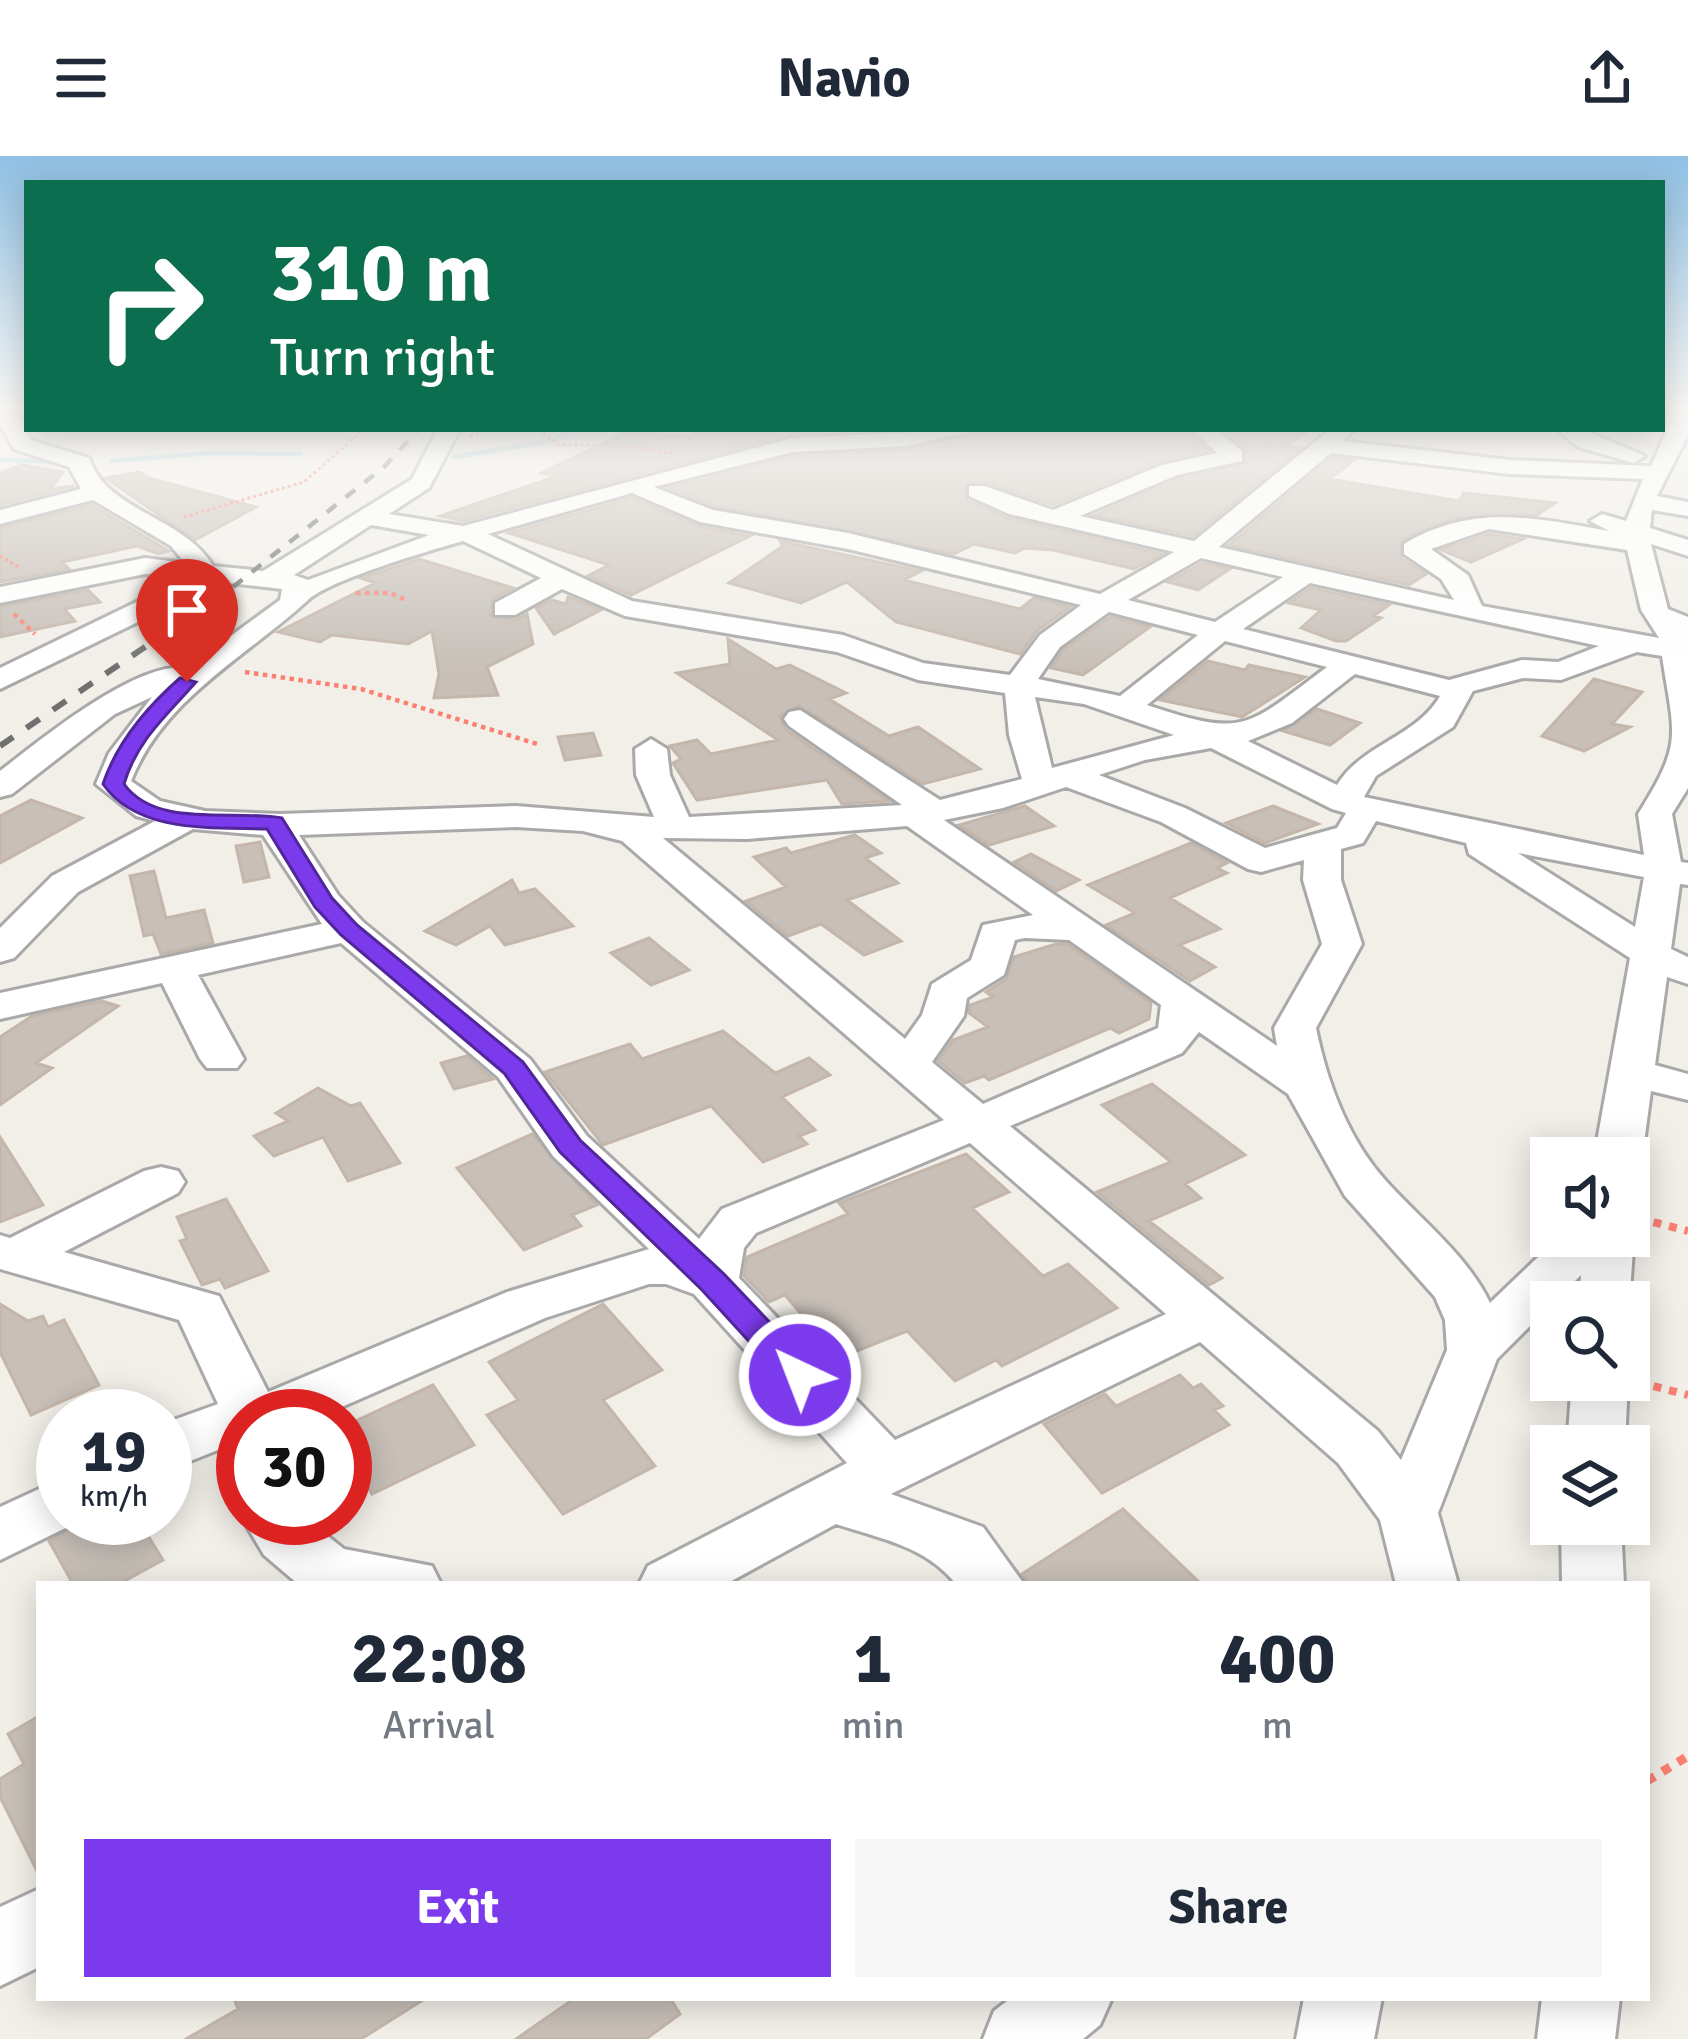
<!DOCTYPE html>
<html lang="en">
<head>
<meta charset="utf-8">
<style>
	body { margin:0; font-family:Signika,sans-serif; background:#f6f6f7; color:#1f2937; height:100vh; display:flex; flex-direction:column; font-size:45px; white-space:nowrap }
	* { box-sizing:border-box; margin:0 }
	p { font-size:39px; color:#747a83 }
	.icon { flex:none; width:66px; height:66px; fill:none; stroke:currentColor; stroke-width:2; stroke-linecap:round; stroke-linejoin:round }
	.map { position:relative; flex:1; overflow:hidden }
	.drawer { position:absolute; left:36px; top:1425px; width:1614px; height:420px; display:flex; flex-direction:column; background:#fff; border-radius:0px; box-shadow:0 6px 30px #0003 }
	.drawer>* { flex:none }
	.banner { position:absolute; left:24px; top:24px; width:1641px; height:252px; border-radius:0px; box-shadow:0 6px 30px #0003; background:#0b6e4f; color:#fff; overflow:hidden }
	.buttons { position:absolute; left:1530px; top:981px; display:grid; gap:24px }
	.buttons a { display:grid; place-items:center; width:120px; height:120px; border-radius:0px; background:#fff; box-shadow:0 6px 30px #0003; font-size:60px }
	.speed { position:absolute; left:36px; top:1233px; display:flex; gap:24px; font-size:60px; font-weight:700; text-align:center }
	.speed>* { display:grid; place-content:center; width:156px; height:156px; border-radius:50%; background:#fff; box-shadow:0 6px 30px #0003; line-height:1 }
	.speed small { font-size:30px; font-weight:400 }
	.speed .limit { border:18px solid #d22; background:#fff; color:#111 }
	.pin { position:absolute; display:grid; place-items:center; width:102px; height:102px; color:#fff; margin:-123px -51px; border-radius:50% 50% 50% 0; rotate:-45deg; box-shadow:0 0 12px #0007 }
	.pin .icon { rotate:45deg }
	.me { position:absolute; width:132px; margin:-66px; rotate:317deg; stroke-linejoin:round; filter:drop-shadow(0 0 9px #0008) }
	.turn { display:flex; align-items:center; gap:42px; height:252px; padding:0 48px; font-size:54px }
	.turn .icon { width:156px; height:156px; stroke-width:2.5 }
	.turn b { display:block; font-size:84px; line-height:102px }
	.eta { display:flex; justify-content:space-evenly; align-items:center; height:204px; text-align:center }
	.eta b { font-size:72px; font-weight:700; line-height:84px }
	.primary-button { display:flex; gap:24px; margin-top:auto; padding:24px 48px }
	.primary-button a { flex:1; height:138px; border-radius:0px; background:#7c3aed; color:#fff; font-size:48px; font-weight:700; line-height:138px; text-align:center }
	.primary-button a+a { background:#f6f6f7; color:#1f2937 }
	header { display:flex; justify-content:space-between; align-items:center; height:156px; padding:0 48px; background:#fff; font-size:54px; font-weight:700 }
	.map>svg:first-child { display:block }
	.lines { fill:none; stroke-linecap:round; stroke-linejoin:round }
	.stream { stroke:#aad3df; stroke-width:4.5 }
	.building { fill:#c7bfb8; stroke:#c4b6ab; stroke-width:3 }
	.minor-casing { stroke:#a9a9a9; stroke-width:6 }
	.path-far3 { stroke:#fa8072; stroke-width:3; stroke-dasharray:3 3; stroke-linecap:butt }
	.path-far2 { stroke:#fa8072; stroke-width:4.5; stroke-dasharray:4.5 4.5; stroke-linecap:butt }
	.path-far1 { stroke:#fa8072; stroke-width:8; stroke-dasharray:8 8; stroke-linecap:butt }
	.path { stroke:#fa8072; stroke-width:9; stroke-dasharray:9 9; stroke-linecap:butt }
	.minor { fill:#fff; fill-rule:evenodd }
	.rail-far1 { stroke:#707070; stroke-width:4.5; stroke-dasharray:12 12; stroke-linecap:butt }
	.rail { stroke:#707070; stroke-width:6; stroke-dasharray:16 16; stroke-linecap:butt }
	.route { fill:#7c3aed; stroke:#51269a; stroke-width:3 }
</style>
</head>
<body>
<header><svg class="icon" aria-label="menu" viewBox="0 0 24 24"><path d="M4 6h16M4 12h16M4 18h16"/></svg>Navio<svg class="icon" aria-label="share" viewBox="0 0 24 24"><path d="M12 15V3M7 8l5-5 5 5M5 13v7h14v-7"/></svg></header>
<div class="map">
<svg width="1688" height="1883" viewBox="0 0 1688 1883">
	<rect width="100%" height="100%" fill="#f2efe9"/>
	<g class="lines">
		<path class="stream" d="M454,301l96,-16 27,-12
			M0,304l64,2
			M111,305l100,-8 90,1"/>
	</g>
	<path class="building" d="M695,273h193l-96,5 -329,87 -23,-5 117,-40 -16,-3 84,-40 69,3z
		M987,273h201l20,21 -48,11 -107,44 -67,-23 -20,1 1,17 40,18 155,36 -28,15 -81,-19 -28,-2 -10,5 -41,-9 -20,10 -240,-48 -45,-18 125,-32 112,-6z
		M1223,273h88l-24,16 14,3 -108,88 -98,-21 83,-36 68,-15 -1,-16z
		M1332,302l22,2 -24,19 129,22 5,-8 91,10 -18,12 -83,3 -52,22 -1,18 25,16 -17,11 -180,-40z
		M22,309l41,7 -13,17 24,-3 -74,19v-32z
		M139,316l10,6 107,29 -61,33 -89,-62z
		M632,342l66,28 52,10 -119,59 -43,-19 21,-11 -100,-32z
		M92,349l77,46 -11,3 -21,-8 -75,16 7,7 -69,13v-54z
		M1489,378l34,5 -52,23 -30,-12z
		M780,385l141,30 -17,9 116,29 14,-11 36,9 -33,24 -17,23 -124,-32 -49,-40 -46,21 -72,-20 54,-37z
		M419,403l94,29 -20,11 -3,16 25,5 12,-6 6,30 -46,23 11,28 -64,3 5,-24 -7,-43 -24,13 -76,-9 -12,7 -42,-10 97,-49 -14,-5z
		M1202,407l28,6 -32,21 -30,-8z
		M1311,432l78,17 -16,11 8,2 -35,23h-10l-35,-13 20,-18 -32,-7z
		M88,434l12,12 -36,7 11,12 -75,16v-30z
		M568,441l33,13 -47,24 -18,-26 16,-8 14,4z
		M1110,461l40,10 -67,48 -32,-7 12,-18z
		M728,483l48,30 14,-4 56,28 -17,6 60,37 29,-9 62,42 -57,15 -124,-78 -19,10 5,13 104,72 -47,3 -15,-24 -130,20 -24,-37 8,-4 -11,-13 27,-6 14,14 67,-14 -101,-67 53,-9z
		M1208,505l37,9 4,-5 56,12 -63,40 -82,-17z
		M1594,523l48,13 -30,32 18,3 -46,24 -42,-15z
		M1317,553l43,14 -30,22 -47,-14z
		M593,577l8,22 -36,5 -7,-23z
		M31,644l51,18 -82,45v-47z
		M1025,650l29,20 -65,19 -30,-20z
		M1273,650l45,18 -53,19 -39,-20z
		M855,679l26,18 -16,5 33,25 -51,17 54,41 -37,14 -43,-31 -33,12 -42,-35 40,-14 -32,-30 32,-9 5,5z
		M260,686l9,35 -25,5 -8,-36z
		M1191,687l36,20 -10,5 10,5 -57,25 50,31 -41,16 36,22 -25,14 -84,-56 29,-12 -47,-28z
		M1031,698l48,26 -23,11 -42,-29z
		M154,715l12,47 38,-8 9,33 -52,11 -8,-20 -9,2 -14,-60z
		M512,724l7,13 16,-4 38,37 -68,19 -15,-19 -34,19 -31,-14z
		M649,782l12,10 28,22 -38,15 -40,-32z
		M1056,788h11l84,59 -2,16 -30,14 -9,-5 -121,52 -5,-4 -19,7 -27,-22 15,-21 35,-13 -19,-14 1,-8 23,-8 -7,-5 20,-13 8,-22z
		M102,845l16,5 -82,57 16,5 -52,37v-68l32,-21z
		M723,875l52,42 34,-15 21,17 -48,22 33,33 -16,6 8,8 -44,18 -52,-56 -108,39 -58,-73 85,-28 12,15z
		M467,900l26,23 -39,10 -13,-26z
		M1152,928l93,71 -60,29 16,14 -52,23 73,57 -13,7 -112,-93 74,-30 -69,-57z
		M318,932l33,18 9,-3 40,60 -52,18 -25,-44 -49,19 -20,-20 34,-15 -12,-8z
		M532,978l65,71 -25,10 9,11 -57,24 -67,-82z
		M0,981l43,68 -43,17z
		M966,998l43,38 -37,16 71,68 25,-12 49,44 -115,58 -6,-6 -41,21 -48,-50 -68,27 -54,-63 -16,7 -25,-26 3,-19 101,-43 -9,-11z
		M226,1043l42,72 -43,17 -5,-9 -18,6 -22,-44 7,-2 -10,-22z
		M0,1148l28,17 15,-5 5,11 16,-7 35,65 -68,30 -31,-63z
		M603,1148l59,66 -59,30 52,66 -92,48 -76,-99 31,-15 -29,-38z
		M1180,1219l13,13 8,-4 22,22 -9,4 15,15 -127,68 -58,-69 61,-30 11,12z
		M433,1229l41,60 -102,49 -27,-45v-23z
		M1123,1353l78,75h-173l-6,-10z
		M88,1362h49l26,42 -44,24h-46l-24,-43z
		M39,1560v159l-39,-78v-18l24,-15 -16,-30z
		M234,1842h192l-65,41h-175l52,-30z
		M575,1842h95l10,16 -34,25h-130z"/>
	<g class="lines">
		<defs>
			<path id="minor" d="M1668,252h20v27l-31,61 31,6v14l-36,-6 -2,18 38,12v16l-37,-12 17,65 20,8v171l-16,26 9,48 7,1v22l-8,-1 -9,65 17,8v27l-21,-7 -12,88 33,9v26l-37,-9 -9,67 -7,11 -6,1v-12h-35l36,-200 -161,-104 -3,-11 -90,-22 -13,22 -22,6v31l21,64 -46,84c11,54 32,111 70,153 35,39 81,74 104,122l70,-67h69v-8l5,8 -5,70 -50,-4 2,-27 -84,84 -59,154 20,71h-62l-16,-64 -42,-57 -138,-121 -309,152 92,33 41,57h-68c-30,-38 -75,-45 -120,-60l-110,60h-87l9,-18 199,-103 -153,-169 -28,-10h-17l-104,34 -224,98h-78v24l-78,31v-48l53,-19 -39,-84 -179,-51v-34l10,3 134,-67 17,-4 17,4 7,11 -7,11 -114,59 155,44 49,96 239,-100 142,-43 -96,-93 -55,-79 -157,-134 -143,32 46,84 -7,9h-30l-7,-9 -38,-76 -162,36v-26l322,-69 -59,-89 -70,-6 -115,63 -64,66 -14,4v-34l52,-52 103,-55 -19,-5 -40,-32 13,-31 43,-56 -37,17 -103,80 -12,3v-26c39,-30 137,-111 187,-103l93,-68 2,-11 -62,-7 -220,107v-21l186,-90 -41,-4 -145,29v-16l145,-29 40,5 -14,-17 -78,-46 -93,24v-14l81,-21 -12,-22 -55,-18 -14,-25v-14l19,7 12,23 58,18c18,54 94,58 124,108l50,5 149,-92 26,-50h22l-31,59 -40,26 74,12 330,-88 190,-9 -78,17 -112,6 -139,35 59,23 135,23 252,61 74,-42 -165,-38 -40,-18v-10h16l68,24 109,-45 55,-12 -25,-24h24l26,22v10l-65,14 -97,41 114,25 137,-112h23l-11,12 167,19 141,6 15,-34zM1331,297l179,21 133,5 -17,42 -24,-7 -12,7 19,10c-74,-13 -137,-28 -205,13v10l37,25 13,21 -235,-53zM632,337l68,29 148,27 233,56 -41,30 -30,40 -87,-12 -80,-28 -211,-34 -144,-67zM371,369l58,10 -121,45 -14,-5zM1489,373l138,21 14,60 18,28 -177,-32 -14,-31 -37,-26zM463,385l78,37 -46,25v12h20l47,-26 63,27 212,36 81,28 87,13 4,42 13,44 -82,21 -140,-90 -11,2 -5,7 5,7 113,79 -213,12 -19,-42 -3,-26 -16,-10 -16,10 1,26 18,42 -138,-11 -236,8 -75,-3 -45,-10 -29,-20c33,-83 115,-124 177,-181 21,-20 123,-50 155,-59zM1201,402l82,19 -68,45 -87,-22zM1310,427l289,63 -41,16 -36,-2 -73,20 -206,-51zM1109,456l89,23 -78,61 -82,-17 22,-32zM1225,485l102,26c-82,61 -81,71 -180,38zM1637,496l25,4c12,81 22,85 -24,158l6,41 -280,-58 12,-21 77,-49 20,-36 50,-13 38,2zM1355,518l85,22c-23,41 -78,48 -103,89l-89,-44 44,-18zM1035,541l49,7 90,31 -122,33zM1211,592l121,61 14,4 -9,15 -72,20 -80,-40 -86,-33 46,-15zM1066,631l95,35 87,47 13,3 43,-12 -1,20 19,64 -48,84 3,18 -333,-226 59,-12zM907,670l126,89 -50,10 -12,35 -39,24 -10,31 -17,24 -242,-201 84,1zM516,671l67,4 39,10 322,279 -222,89 -23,30 -112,-103 -57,-77 -167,-137 -25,-27 -39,-60zM1518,697l126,24 -9,50zM1025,782l44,2 92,65 -3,23 -175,76 -51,-42 32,-46 3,-18 37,-23 11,-35zM1199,876l89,62 57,102 90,101 10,23 2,30 -46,110 -23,-29 -368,-305 172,-73zM970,987l196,171 -271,126 -156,-162 5,-30 12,-15z
				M1557,273h25l63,27 -11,7 -56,-16z
				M1572,1224h56l-3,66h-58z
				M63,1322v40l21,1 -84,41v-53z
				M242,1362h63l39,31 88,17 9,18h-143l-34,-29z
				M1561,1368h60l3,60h-62z
				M39,1733v78l-39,19v-79z
				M1011,1842h101l-12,27 -17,14h-100l11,-28z
				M1304,1842h78l-8,41h-78z
				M1542,1842h78l-5,41h-78z"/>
		</defs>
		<use href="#minor" class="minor-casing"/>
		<path class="path-far3" d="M538,273l21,16h58l60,9
			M470,280l20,-7
			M184,361l120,-35 60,-53
			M0,400l19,11"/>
		<path class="path-far2" d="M356,437h34l16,7
			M14,458l21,20
			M245,516l116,17 176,55"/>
		<path class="path-far1" d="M1638,1062l50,13
			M1638,1226l50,13"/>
		<path class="path" d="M1647,1625l41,-25"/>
		<use href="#minor" class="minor"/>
		<path class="rail-far1" d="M233,431l152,-121 34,-37"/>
		<path class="rail" d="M0,590l237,-162"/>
	</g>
	<linearGradient id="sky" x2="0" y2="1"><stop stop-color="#8fc0e4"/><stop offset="0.49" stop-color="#f9f8f5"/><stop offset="1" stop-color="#f9f8f5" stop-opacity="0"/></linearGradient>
	<rect width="1688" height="516" fill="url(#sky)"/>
	<path class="route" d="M180,522l16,4c-29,33 -59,58 -72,102 32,45 110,25 158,34l50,80 25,27 166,137 57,78 144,134 88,93 5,8 -5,9h-24l-86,-94 -142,-138 -56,-79 -163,-138 -26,-28 -48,-78c-55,-2 -129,5 -164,-45 14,-42 44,-77 77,-106z"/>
</svg>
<div class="buttons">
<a><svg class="icon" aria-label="sound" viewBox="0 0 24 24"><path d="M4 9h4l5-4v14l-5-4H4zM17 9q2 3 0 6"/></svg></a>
<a><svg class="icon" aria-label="search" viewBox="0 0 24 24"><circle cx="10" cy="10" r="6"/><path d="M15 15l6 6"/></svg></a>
<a><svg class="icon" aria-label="layers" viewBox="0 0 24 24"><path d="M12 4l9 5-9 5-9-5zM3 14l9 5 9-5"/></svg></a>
</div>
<div class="speed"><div>19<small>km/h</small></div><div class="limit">30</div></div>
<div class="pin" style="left:187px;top:526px;background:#d93025"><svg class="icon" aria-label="arrive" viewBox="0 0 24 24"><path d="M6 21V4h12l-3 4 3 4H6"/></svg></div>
<svg class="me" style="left:800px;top:1219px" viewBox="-20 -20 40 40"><circle r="17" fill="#7c3aed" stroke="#fff" stroke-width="3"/><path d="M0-11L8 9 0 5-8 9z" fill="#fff"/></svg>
<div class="banner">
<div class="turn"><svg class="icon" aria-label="right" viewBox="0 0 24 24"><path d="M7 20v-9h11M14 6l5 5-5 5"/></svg><div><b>310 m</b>Turn right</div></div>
</div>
<section class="drawer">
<div class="eta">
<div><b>22:08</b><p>Arrival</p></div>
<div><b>1</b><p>min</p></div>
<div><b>400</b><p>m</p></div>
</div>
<div class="primary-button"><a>Exit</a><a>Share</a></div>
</section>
</div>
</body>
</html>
